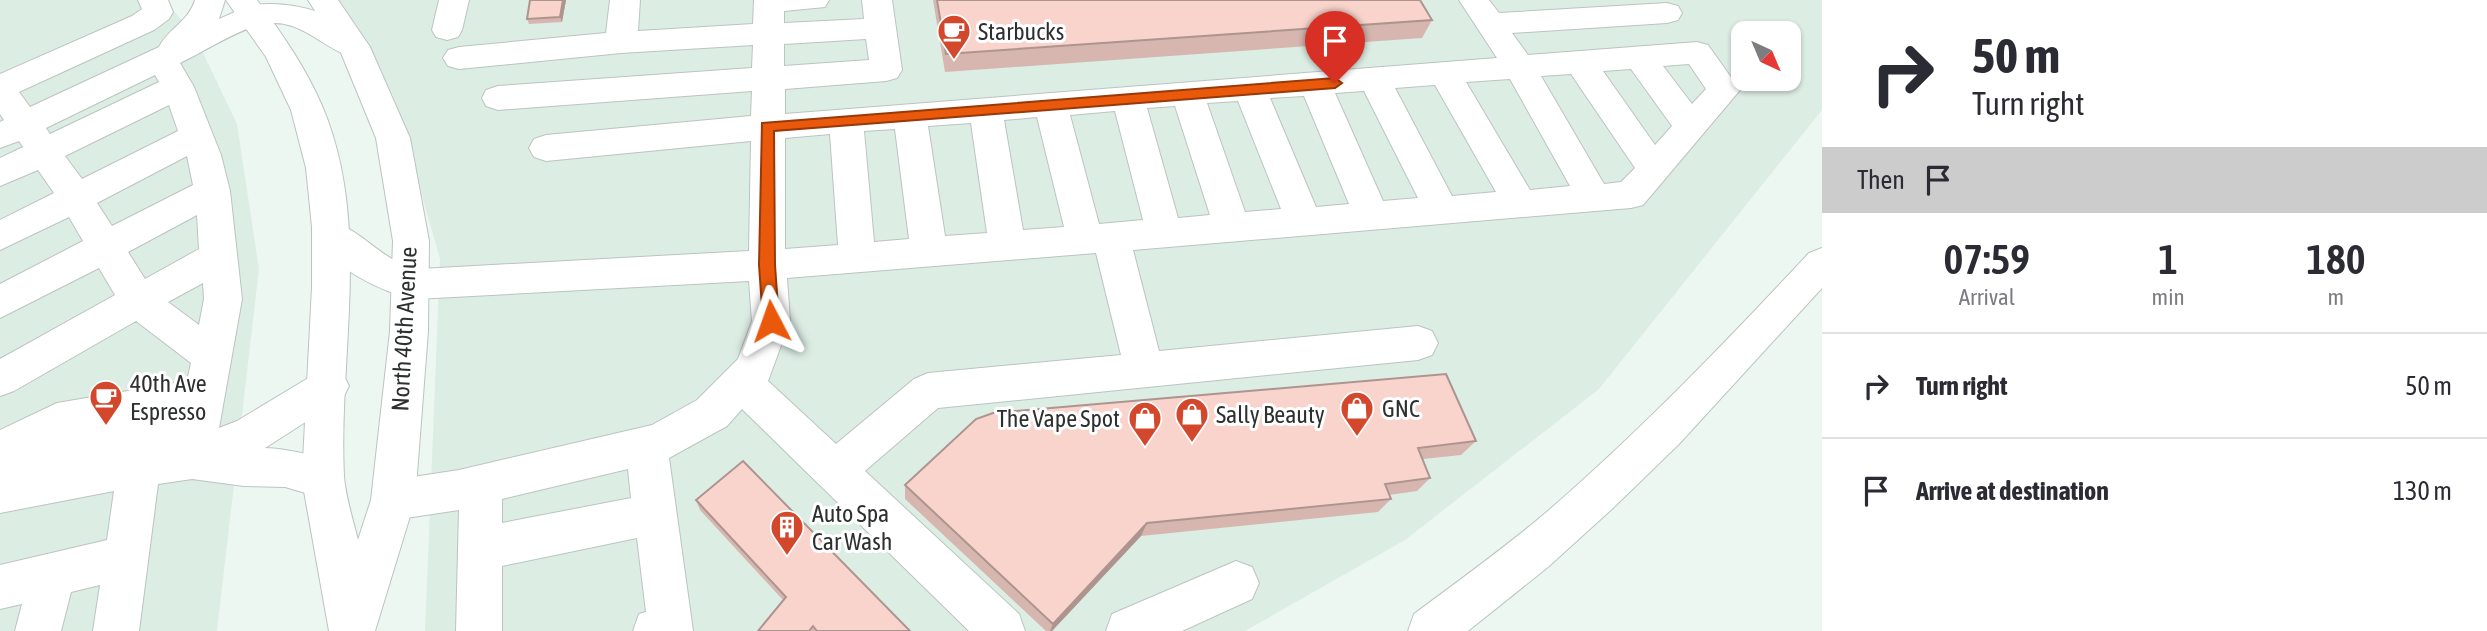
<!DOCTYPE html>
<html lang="en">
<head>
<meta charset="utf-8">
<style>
	body { margin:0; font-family:"Asap Condensed",sans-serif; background:#f7f7f7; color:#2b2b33; height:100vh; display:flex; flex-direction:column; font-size:26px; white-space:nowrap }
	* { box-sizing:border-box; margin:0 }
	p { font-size:23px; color:#7c7c81 }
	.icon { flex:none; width:38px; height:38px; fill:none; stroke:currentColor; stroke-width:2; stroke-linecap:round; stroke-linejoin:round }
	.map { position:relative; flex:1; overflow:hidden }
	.details { display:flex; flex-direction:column; background:#fff; width:665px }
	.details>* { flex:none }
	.guide { background:#fff; color:#2b2b33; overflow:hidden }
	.needle { width:46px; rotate:136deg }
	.controls { position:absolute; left:1731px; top:21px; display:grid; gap:14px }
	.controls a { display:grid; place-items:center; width:70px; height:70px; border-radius:14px; background:#fff; box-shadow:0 2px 5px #0004; font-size:35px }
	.pin { position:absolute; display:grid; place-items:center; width:60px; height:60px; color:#fff; margin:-72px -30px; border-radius:50% 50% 50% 0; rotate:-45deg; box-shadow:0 0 7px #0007 }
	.pin .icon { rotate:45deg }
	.me { position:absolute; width:77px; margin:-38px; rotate:356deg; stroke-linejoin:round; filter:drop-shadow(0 0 5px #0008) }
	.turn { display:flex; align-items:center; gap:24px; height:147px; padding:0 35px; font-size:32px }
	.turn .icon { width:91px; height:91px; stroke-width:2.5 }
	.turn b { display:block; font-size:49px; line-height:60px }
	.then { display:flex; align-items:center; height:66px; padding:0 35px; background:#0003; gap:14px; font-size:26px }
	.eta { display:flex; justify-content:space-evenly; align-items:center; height:119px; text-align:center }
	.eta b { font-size:42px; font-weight:600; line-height:49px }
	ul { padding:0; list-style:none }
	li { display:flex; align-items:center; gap:21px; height:105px; padding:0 35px; border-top:2px solid #e1e1e2 }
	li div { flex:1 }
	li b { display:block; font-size:26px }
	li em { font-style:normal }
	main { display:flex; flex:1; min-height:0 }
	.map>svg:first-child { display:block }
	.built { fill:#dcede4; fill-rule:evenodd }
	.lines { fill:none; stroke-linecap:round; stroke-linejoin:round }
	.minor-casing { stroke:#bbc4c0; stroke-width:2 }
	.major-casing { stroke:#bbc4c0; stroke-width:2 }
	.highway-casing { stroke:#bbc4c0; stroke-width:2 }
	.minor { fill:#fff; fill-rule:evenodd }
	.major { fill:#fff; fill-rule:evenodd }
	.highway { fill:#fff; fill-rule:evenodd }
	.wall { fill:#d6b6af }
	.shaded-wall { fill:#ae948f }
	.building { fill:#f9d4cc; stroke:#ae948f; stroke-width:2 }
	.route { fill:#ea580c; stroke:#983908; stroke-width:2 }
	.labels { text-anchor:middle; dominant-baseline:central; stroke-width:6; stroke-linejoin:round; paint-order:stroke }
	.poi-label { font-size:24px; fill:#2c302e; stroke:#fff; text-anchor:start }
	.street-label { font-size:24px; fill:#2c302e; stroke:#fff }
</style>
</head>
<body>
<main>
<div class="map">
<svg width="1822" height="631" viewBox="0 0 1822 631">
	<rect width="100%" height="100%" fill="#edf7f2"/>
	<path class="built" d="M0,0h164l30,34 43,90 22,145 -42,362h-217z
		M339,0h1483v110l-223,279 -194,151 -160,91h-820l15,-372 -46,-162 -32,-63zM1743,33h45v46h-45z"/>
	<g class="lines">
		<defs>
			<path id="minor" d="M138,0h30l5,12 -4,7 -15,11 -135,62 11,15 129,-60c9,-18 30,-26 36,-47h30l-6,19c12,-5 24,-12 36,-14 36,-5 95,10 115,42l-5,8c-34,9 -59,-43 -106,-30 -23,6 -56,27 -79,38l14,24 27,68 9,36 12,108 -23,129 18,-7 78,-47 14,-6 14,6 6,12 -6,12 -78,50c25,1 49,7 73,16l6,14 -6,14 -15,6 -38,-11 -41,-1 -52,-7 -34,5 -19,147h-46l7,-46 -29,7 -10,39h-46l7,-27 -22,5v-44l107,-25 7,-49 -114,22v-83l57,-27 130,-22 4,-18 -55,-42 -122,70 -14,5v-37l115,-64 -16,-27 -99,50v-34l83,-43 -14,-24 -69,33v-30l54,-27 -16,-23 -38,16v-28l23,-11 -4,-6 -19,7v-26l4,-2 -4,-6v-40l132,-58 10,-7zM155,75l4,7 -109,52 -4,-6zM169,105l9,26 -96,48 -17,-23zM187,156l6,29 -81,41 -15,-23zM197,215l2,34 -54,30 -17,-27zM203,283l1,16 -5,26 -31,-23z
				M439,0h30l-7,30 -4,7 -11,3 -11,-3 -4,-7z
				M610,0h30l-2,31 115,-7 1,-24h75l-4,7 -41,4v12l80,-4 -2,-19h30l10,70 -5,8 -11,3 -101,8v25l712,-56 -38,-58h30l10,13 168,-10 11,3 4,7 -4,7 -11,3 -155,10 16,22 169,-13 11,3 32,45 -97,115 -12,3 -498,42 26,101 259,-25 14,5 6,12 -6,12 -14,5 -480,48 -73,63 154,143 6,17h-56l-227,-222 -15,17 -58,32 24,173h-60l6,-17 7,-2 -9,-74 -135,28v65h-46l3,-121 -66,10 -15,-6 -7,-14 7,-14 15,-6 66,-10 193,-45 45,-25 41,-41 14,-38 -3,-40 -333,18c-35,-6 -85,-32 -102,-64l5,-10c35,-11 60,40 101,44l329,-18 2,-110 -205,20 -12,-4 -5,-9 5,-9 12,-4 205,-19 1,-25 -254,19 -12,-4 -4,-8 4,-8 12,-4 254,-18 1,-23 -132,8 -162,16 -11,-3 -5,-8 5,-8 11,-3 147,-14zM866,39l3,21 -85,6v-22zM1689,64l17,25 -14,15 -29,-38zM1631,69l41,57 -17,19 -52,-74zM1571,74l64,94 -14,14 -17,2 -63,-108zM1510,79l60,107 -40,4 -64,-108zM1435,85l61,107 -44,4 -57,-108zM1364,91l54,107 -35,3 -48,-108zM1304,96l45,108 -33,3 -46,-109zM1238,101l43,108 -36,3 -38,-109zM1175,106l35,109 -32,3 -31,-110zM1115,111l28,109 -44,4 -29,-109zM1037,117l27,110 -41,3 -19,-110zM971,123l16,110 -42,3 -17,-110zM895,129l14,110 -35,3 -10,-111zM830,134l8,111 -53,4v-111zM1096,253l25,102 -193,18 -14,6 -78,65 -68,-63 22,-60 -3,-43zM628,469l3,29 -129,25v-24z
				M1236,561l16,6 7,16 -7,16 -70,32h-76l6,-17z"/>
			<path id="major" d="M226,0h31c26,35 49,68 66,108 49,118 15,247 21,369 2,21 9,43 14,63l13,-40 19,-169 3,-90 -17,-103 -37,-90 -31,-48h30l32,47 40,91 19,103 -1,90 -13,169 -40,131h-46l-27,-151 10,-193v-60l-6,-59 -15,-58 -25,-53z"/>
			<path id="highway" d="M1822,248v40l-143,156 -66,64 -65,59 -80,64h-60l6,-17c45,-34 92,-67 135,-104 92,-80 177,-168 260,-257z"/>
		</defs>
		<use href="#minor" class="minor-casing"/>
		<use href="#major" class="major-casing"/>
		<use href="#highway" class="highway-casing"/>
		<use href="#minor" class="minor"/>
		<use href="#major" class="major"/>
		<use href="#highway" class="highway"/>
	</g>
	<path class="wall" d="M566,0l-4,22 -33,2 -2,-5z
		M933,0h487l12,20 -10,18 -477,34z
		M1476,441l-15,14 -38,4 7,19 -13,13 -28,4 2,4 -13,13 -237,24 -89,95h-6l-141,-132v-14z
		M696,500l214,131h-152l25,-31 -83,-90z"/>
	<path class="shaded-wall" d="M563,0h3l-4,22 -2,-5z
		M1147,523l-6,13 -89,95h-2l3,-7z"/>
	<path class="building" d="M530,0h33l-3,17 -33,2z
		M937,0h483l12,20 -486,34z
		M1446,374l30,67 -58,7 12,30 -45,6 6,15 -244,24 -94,101 -148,-139 71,-66 17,-6z
		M743,461l167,170h-93l-4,-5 -4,5h-51l28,-34 -90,-97z"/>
	<path class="route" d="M1335,78l7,5 -7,5 -561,43 1,134 4,56 -3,5h-11l-2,-5 -4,-56 3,-142z"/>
	<defs>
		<symbol id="cafe-pin" viewBox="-11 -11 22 30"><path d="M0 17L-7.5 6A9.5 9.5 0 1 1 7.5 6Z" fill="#d3482d" stroke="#fff"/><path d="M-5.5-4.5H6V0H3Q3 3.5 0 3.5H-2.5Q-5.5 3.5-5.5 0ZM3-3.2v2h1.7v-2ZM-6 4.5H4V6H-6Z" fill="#fff"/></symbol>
		<symbol id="shop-pin" viewBox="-11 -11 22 30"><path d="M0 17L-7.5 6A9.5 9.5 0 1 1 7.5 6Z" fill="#d3482d" stroke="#fff"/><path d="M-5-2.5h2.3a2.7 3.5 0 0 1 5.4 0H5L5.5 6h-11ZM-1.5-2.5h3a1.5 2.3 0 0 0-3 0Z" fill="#fff"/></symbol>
		<symbol id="building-pin" viewBox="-11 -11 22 30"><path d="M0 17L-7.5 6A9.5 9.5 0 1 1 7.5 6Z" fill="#d3482d" stroke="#fff"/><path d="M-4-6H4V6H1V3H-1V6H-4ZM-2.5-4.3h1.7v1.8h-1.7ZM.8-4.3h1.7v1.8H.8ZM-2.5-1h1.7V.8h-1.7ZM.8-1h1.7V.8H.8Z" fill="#fff"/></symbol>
	</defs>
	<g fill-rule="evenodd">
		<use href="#cafe-pin" x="935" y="12" width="38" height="52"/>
		<use href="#cafe-pin" x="87" y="378" width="38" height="52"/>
		<use href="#shop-pin" x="1338" y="389" width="38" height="52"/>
		<use href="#shop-pin" x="1173" y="395" width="38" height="52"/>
		<use href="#shop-pin" x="1126" y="399" width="38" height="52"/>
		<use href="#building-pin" x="768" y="508" width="38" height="52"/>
	</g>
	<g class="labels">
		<g class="poi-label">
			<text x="978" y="31">Starbucks</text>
			<text x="130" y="383">40th Ave<tspan x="130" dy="28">Espresso</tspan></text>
			<text x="1382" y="408">GNC</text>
			<text x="1216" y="414">Sally Beauty</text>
			<text x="1120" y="418" text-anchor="end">The Vape Spot</text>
			<text x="812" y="513">Auto Spa<tspan x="812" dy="28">Car Wash</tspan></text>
		</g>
		<g class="street-label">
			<text transform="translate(404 329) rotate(-87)">North 40th Avenue</text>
		</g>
	</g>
</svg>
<div class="controls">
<a><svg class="needle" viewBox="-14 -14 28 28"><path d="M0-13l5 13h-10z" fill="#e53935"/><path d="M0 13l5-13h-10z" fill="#7c7c81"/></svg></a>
</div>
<div class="pin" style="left:1335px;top:83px;background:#d93025"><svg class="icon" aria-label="arrive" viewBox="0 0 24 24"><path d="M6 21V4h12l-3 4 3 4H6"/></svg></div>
<svg class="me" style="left:771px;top:321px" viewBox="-20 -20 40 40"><path d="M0-17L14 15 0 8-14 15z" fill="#ea580c" stroke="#fff" stroke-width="4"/></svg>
</div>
<section class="details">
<div class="guide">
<div class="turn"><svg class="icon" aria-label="right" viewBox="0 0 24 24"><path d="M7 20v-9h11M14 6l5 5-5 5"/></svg><div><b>50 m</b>Turn right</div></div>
<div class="then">Then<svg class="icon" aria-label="arrive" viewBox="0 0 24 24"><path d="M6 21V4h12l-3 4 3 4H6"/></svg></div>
</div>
<div class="eta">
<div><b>07:59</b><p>Arrival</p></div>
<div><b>1</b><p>min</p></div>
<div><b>180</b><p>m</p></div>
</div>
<ul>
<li><svg class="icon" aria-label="right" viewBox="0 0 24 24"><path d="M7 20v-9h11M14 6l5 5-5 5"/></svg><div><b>Turn right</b></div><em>50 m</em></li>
<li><svg class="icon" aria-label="arrive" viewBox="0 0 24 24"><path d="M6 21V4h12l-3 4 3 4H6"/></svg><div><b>Arrive at destination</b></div><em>130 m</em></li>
</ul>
</section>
</main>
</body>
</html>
